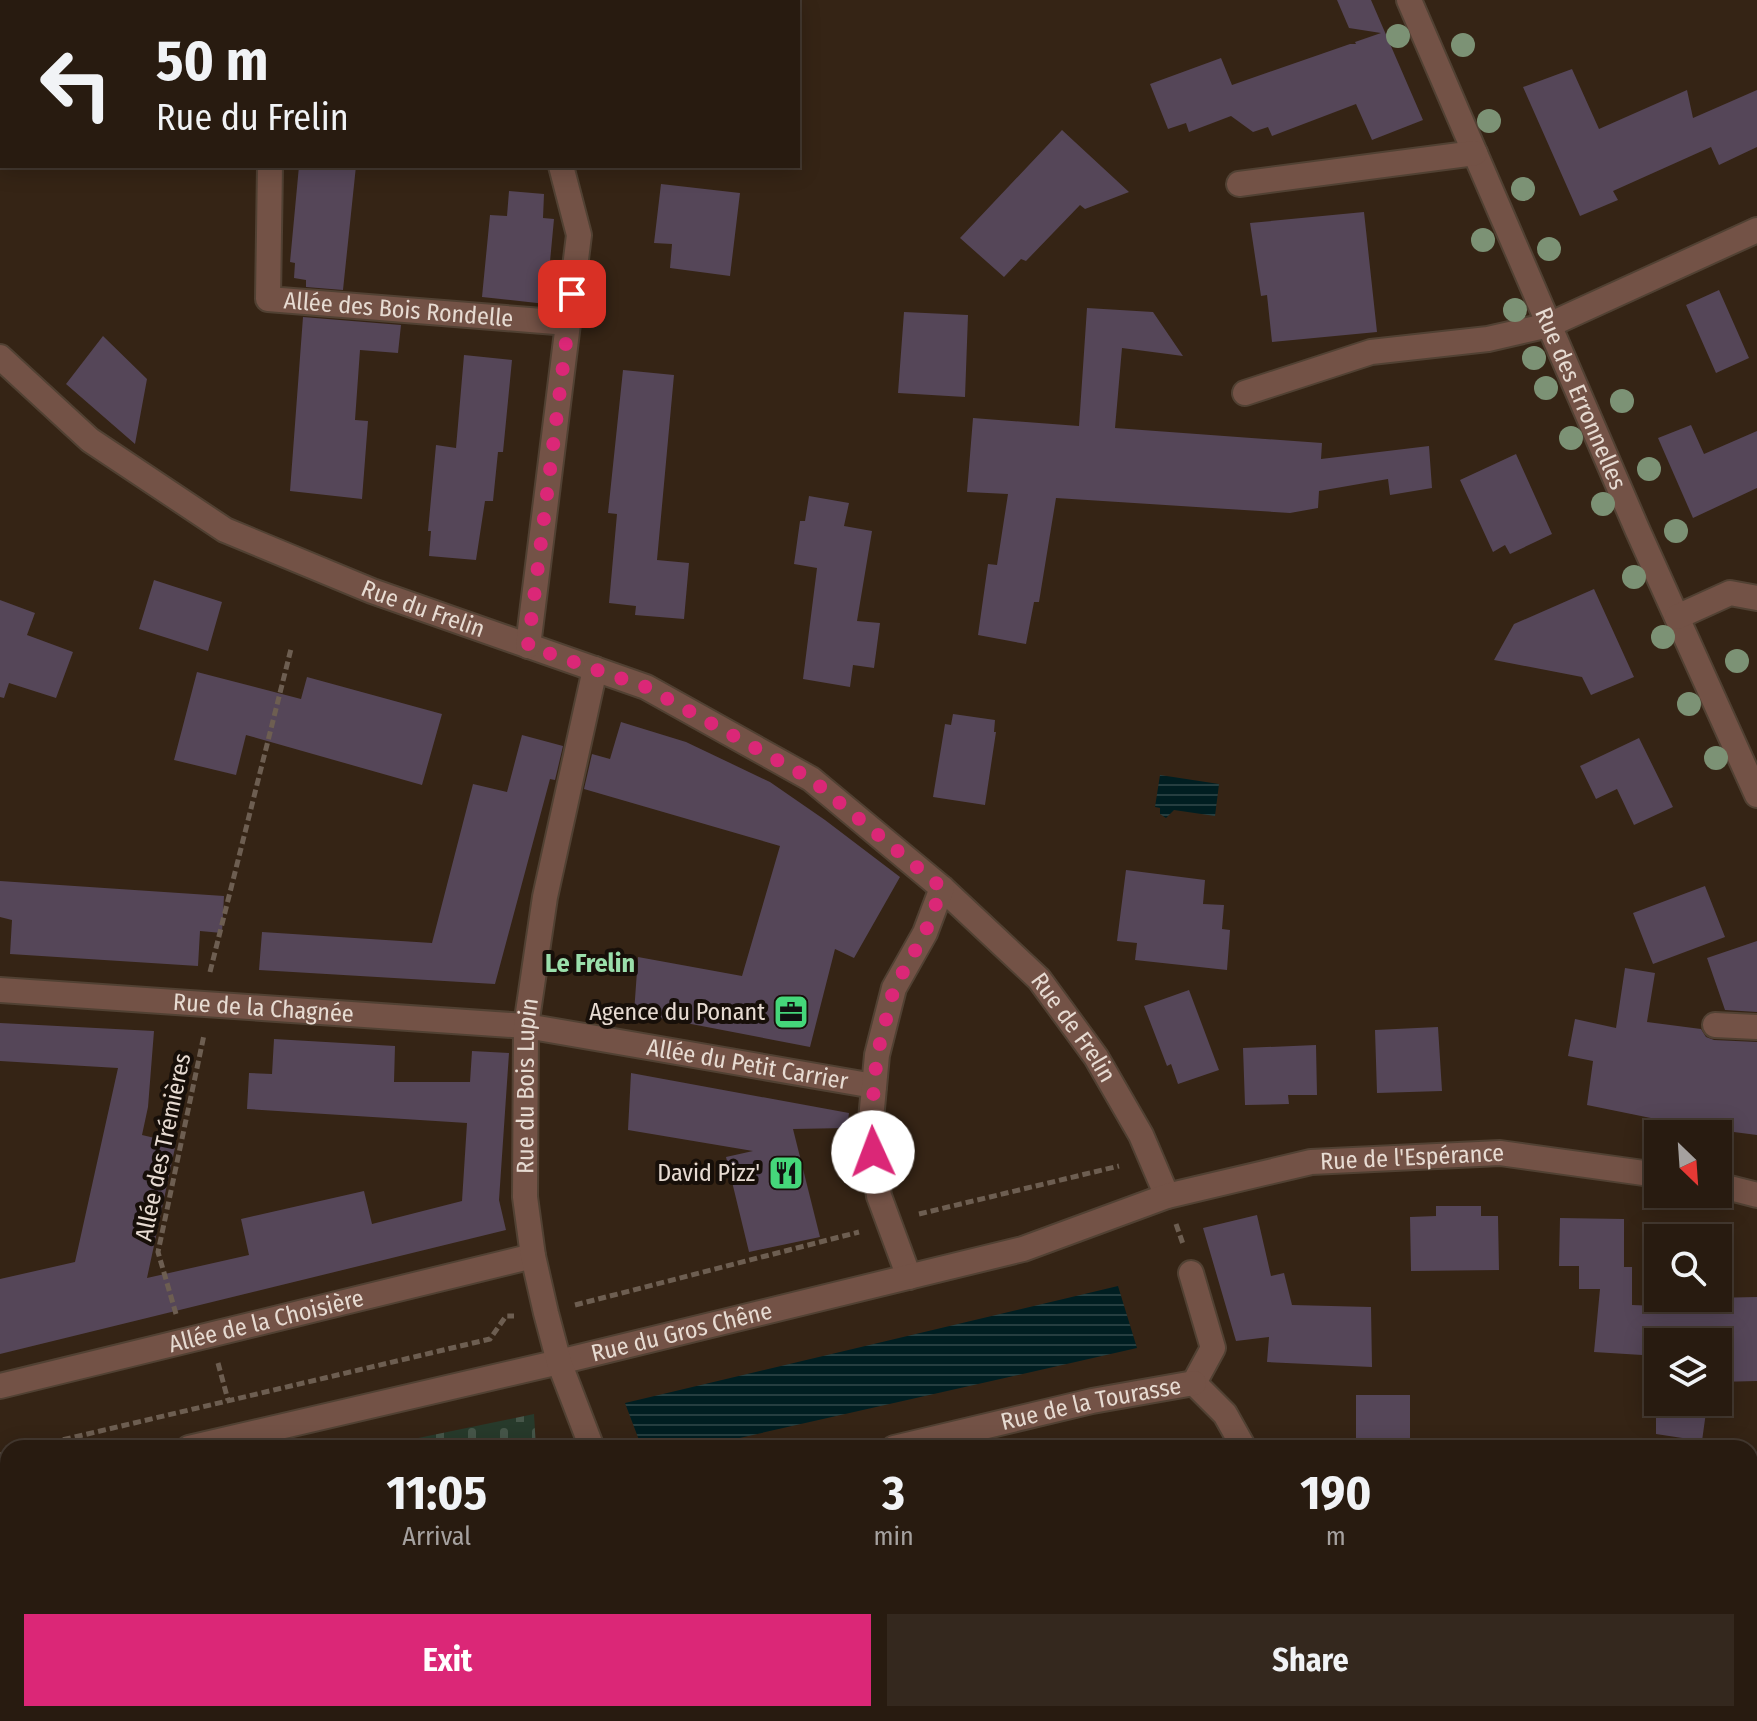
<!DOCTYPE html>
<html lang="en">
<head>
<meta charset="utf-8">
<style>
	body { margin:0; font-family:"Fira Sans Condensed",sans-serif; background:#34281e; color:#f1f3f6; height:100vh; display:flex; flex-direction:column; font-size:30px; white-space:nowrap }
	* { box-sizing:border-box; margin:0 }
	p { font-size:26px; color:#a5a19f }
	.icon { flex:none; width:44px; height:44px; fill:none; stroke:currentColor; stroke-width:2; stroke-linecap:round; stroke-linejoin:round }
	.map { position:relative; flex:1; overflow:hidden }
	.sheet { position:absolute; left:0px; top:1440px; width:1758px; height:282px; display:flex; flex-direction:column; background:#281b10; border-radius:24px 24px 0 0; box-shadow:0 4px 20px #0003,0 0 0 2px #443930 }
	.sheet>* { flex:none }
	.top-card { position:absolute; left:0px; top:0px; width:800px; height:168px; box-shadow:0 4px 20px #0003,0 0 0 2px #443930; background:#281b10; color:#f1f3f6; overflow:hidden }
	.needle { width:52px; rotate:155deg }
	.buttons { position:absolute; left:1644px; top:1120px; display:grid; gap:16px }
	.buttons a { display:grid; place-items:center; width:88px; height:88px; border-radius:0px; background:#281b10; box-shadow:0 4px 20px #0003,0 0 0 2px #443930; font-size:40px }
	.pin { position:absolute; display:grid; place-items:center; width:68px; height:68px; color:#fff; margin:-34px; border-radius:16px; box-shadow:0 4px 12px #0006 }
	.me { position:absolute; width:88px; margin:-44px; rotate:358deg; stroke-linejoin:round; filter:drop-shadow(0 0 6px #0008) }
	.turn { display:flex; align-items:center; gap:28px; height:168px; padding:0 24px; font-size:36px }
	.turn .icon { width:104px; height:104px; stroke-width:2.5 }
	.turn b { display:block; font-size:56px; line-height:68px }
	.eta { display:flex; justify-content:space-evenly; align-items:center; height:136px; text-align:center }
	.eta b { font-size:48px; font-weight:700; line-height:56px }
	.button { display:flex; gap:16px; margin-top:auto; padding:16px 24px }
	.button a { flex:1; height:92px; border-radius:0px; background:#db2777; color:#fff; font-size:32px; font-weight:700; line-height:92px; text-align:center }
	.button a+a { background:#34281e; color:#f1f3f6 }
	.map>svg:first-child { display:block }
	.cemetery { fill:url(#cemetery-stones) }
	.water { fill:url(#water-rules) }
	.building { fill:#554658 }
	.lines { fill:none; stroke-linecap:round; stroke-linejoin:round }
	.minor-casing { stroke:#514133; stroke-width:28 }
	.path { stroke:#6d5e51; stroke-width:5; stroke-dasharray:8 4; stroke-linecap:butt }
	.minor { stroke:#735246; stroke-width:24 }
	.tree { fill:#7c9275 }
	.route { stroke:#db2777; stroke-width:14; stroke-dasharray:0 25.2 }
	.labels { text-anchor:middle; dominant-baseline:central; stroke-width:8; stroke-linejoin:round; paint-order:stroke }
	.street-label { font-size:24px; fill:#e7dbd2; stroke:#170f09 }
	.poi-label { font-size:24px; fill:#e7dbd2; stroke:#170f09; text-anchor:end }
	.neighbourhood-label { font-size:26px; font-weight:bold; fill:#9adfab; stroke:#170f09 }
</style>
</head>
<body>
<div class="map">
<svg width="1757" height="1721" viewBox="0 0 1757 1721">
	<defs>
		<pattern id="cemetery-stones" width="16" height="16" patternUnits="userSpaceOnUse" patternTransform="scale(2)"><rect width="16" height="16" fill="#273a2b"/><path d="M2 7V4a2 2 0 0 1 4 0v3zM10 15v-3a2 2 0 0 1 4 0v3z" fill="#465649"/></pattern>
		<pattern id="water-rules" width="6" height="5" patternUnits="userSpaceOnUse" patternTransform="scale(2)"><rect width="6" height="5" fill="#001e21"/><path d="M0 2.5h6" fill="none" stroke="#253e40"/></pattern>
	</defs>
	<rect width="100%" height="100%" fill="#352415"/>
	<path class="cemetery" d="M534,1414l2,34h-166z
		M44,1714h506v7h-505z"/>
	<path class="water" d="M1160,775l59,9 -4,32 -41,-6 -8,8 -6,-4v-6l-5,-1z
		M1118,1286l19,62 -442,100h-53l-17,-45z"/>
	<path class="building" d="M1337,0h34l52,120 -51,20 -16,-36 -84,32 -4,-9 -15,5 -22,-16 -42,16 -3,-9 -18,6 -18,-45 71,-26 11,27 118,-41h6l-1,-2 26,-9 -32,-5z
		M1572,69l27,60 88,-39 6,28 64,-28v57l-38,18 -8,-18 -98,44 5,9 -38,16 -57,-129z
		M1062,130l67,62 -44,17 -5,-4 -54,56 -5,-2 -17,18 -44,-39z
		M299,166h57l-13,124 -37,-3v-7l-12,-2 1,-15 -5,-1z
		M661,184l79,9 -10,83 -60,-8 2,-24 -18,-1z
		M509,191l35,3 -1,24 11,1 -8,85 -64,-7 8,-82 17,1z
		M1364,212l13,120 -105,10 -5,-47 -6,1 -11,-73z
		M1719,290l30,68 -33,15 -30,-68z
		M1087,308l66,4 30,44 -61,-8 -7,80 207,15 -1,16 108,-13 3,42 -42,7 -2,-16 -69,12 -1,17 -28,5 -234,-15 -17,104h-5l-8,42 -48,-9 10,-71 9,1 11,-71 -41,-2 6,-74 106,8z
		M904,312l64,3 -3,82 -67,-4z
		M303,317l98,8 -3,28 -38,-3 -5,70 13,1 -6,78 -72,-8z
		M103,336l44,43 -12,65 -69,-60z
		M464,355l48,5 -9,92h-5l-5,49h-8l-9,59 -47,-4 2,-25h-3l8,-86 20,3z
		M623,370l51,5 -17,185 32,3 -5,56 -49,-4 1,-9 -27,-3 8,-89 -9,-1z
		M1691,425l13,29 53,-23v57l-64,30 -35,-80z
		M1516,454l36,80 -42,20 -5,-9 -12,7 -33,-72z
		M809,496l40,7 -5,23 28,5 -15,90 23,2 -6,45 -21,-3 -3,22 -47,-8 14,-111 -23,-4 6,-43h5z
		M154,580l68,22 -14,49 -69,-22z
		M1594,589l40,88 -43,18 -9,-18 -88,-17 20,-36z
		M0,600l35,13 -8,22 46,17 -17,46 -47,-15 -5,15 -4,-1z
		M197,672l104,27 6,-22 135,37 -20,71 -176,-50 -10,40 -62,-15z
		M953,714l42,6 -1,12h2l-11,73 -52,-8 12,-73 6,1z
		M621,722l65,20 84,40 55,38 75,57 -46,81 -19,-9 -25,98 -176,-34 4,-56 104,19 38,-130 -196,-57 8,-35 18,5z
		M522,735l41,11 -8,34 -5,-1 -55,205 -236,-14 3,-38 170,11 41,-159 34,8z
		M1639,738l34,69 -39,18 -17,-36 -21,10 -16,-33z
		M1126,870l79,10 -2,24 21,1 -2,24 8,1 -3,40 -92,-10 2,-17 -20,-2z
		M0,881l224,15 -2,37 -22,-2 -2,35 -188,-12 2,-34 -12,-3z
		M1705,886l20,51 -72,27 -20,-51z
		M1757,941v71l-32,-2 -18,-52z
		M1625,968l30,5 -8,49 54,7 5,8 8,3 43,2v93l-62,-8 -108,-22 6,-44 -25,-5 7,-37 41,9z
		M1189,990l30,80 -41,14 -7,-20 -4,2 -23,-60z
		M0,1023l154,8 -6,76 -6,28 34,8 -29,135 102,-23 -8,-36 123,-28 8,33 90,-23 5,-78 -220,-14 2,-36 23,1 2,-35 121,7 -1,36h76l2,-31 37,2 -10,147 7,30 -506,124v-75l75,-17 43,-194 -118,-7z
		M1438,1027l4,64 -65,2 -2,-63z
		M1316,1045l1,50h-29l1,9 -44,1 -2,-57z
		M631,1073l218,40 -2,15 -54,1 27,108 -71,15 -23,-95 27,-6 -125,-21z
		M1436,1206h45v10h17l1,54 -88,1 -1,-54 26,-1z
		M1257,1215l14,61 13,-3 8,32 79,2 1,60 -105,-5 2,-25 -33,4 -33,-113z
		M1560,1218l64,1v48h8v38l78,3v-10l47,-1v84l-39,1v-40h-60v14l-64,-4 6,-63h-21v-23h-20z
		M1356,1395h54v53h-54z
		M1656,1399l2,3 49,3 -5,36 -46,-7z"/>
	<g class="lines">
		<defs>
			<g id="minor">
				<path d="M416,0l1,2"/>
				<path id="s1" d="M1409,0l228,529 120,266"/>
				<path d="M276,2l1,-2"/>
				<path id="s2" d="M270,166l-2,133 300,24"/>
				<path d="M1239,184l236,-31"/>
				<path id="s3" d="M0,357l90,83 135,90 147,61 274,96 165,92 131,109 97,91 57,78 45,78 26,61"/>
				<path d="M1245,393l126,-41 117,-13 61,-14 208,-95"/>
				<path d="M1677,617l53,-24 27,5"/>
				<path d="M528,646l51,-411 -18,-69"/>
				<path id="s4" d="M0,990l526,36 348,60"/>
				<path d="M1715,1025l42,2"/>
				<path d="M1718,1185l39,10"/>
				<path d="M1191,1273l22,75 -19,35"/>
				<path d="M909,1277l-30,-81 -9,-66 7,-75 17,-67 31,-55 17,-45"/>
				<path d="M1194,1383l31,31 19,34"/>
				<path id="s5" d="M0,1386l533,-130"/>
				<path id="s6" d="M189,1448l370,-86 464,-113 144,-53 144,-34 189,-9 158,22"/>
				<path id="s7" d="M592,1448l-33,-86 -13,-49 -13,-57 -8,-59 1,-171 19,-129 50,-228"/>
				<path id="s8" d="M894,1448l198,-47 102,-18"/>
				<path d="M0,1492l8,-2"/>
				<path d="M1426,1714l5,7"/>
				<path d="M949,1721l1,-7"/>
				<path d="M1225,1721v-7"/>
				<path d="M1508,1721l11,-4"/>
			</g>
		</defs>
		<use href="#minor" class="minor-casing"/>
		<path class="path" d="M210,972l81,-323
			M919,1214l200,-48
			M1176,1224l7,20
			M575,1305l284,-73
			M176,1314l-18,-62 46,-217
			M218,1363l10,37
			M28,1448l462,-109 16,-23h8
			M0,1455l8,-2
			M69,1714v7
			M123,1714v7
			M174,1714v7
			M227,1714v7
			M279,1714v7
			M331,1714v7
			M384,1714l1,7
			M451,1714v7
			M522,1714v7"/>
		<use href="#minor" class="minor"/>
	</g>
	<g class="tree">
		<circle cx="1398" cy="36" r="12"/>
		<circle cx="1463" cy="45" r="12"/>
		<circle cx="1489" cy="121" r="12"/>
		<circle cx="1523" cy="189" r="12"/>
		<circle cx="1483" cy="240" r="12"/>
		<circle cx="1549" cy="249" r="12"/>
		<circle cx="1515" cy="310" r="12"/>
		<circle cx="1534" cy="358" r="12"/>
		<circle cx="1546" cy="388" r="12"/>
		<circle cx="1622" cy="401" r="12"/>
		<circle cx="1571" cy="438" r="12"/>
		<circle cx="1649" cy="469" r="12"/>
		<circle cx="1603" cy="504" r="12"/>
		<circle cx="1676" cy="531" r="12"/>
		<circle cx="1634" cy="577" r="12"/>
		<circle cx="1663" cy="637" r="12"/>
		<circle cx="1737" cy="661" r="12"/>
		<circle cx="1689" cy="704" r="12"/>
		<circle cx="1716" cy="758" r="12"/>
	</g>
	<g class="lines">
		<path class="route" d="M572,294l-44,352 118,41 165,92 131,109 -17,45 -31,55 -17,67 -7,75 3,22"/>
	</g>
	<defs>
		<symbol id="office-square" viewBox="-11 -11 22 22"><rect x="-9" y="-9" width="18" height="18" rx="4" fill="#45d77a" stroke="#170f09"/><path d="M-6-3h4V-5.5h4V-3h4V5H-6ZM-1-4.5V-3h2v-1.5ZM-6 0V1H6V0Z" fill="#111"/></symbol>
		<symbol id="restaurant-square" viewBox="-11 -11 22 22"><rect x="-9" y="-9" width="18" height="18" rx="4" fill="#45d77a" stroke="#170f09"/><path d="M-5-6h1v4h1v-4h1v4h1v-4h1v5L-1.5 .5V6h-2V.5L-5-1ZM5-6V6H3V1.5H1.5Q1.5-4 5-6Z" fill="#111"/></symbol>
	</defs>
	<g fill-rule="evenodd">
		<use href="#office-square" x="771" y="992" width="40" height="40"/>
		<use href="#restaurant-square" x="766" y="1153" width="40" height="40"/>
	</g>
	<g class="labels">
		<g class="street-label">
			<text stroke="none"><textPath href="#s2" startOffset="264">Allée des Bois Rondelle</textPath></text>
			<text stroke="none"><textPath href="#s1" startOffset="434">Rue des Erronnelles</textPath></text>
			<text stroke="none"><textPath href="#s3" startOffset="498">Rue du Frelin</textPath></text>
			<text stroke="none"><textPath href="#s4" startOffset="264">Rue de la Chagnée</textPath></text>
			<text stroke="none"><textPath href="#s3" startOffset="1286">Rue de Frelin</textPath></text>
			<text stroke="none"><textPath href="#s4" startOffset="752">Allée du Petit Carrier</textPath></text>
			<text stroke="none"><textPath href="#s7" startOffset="372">Rue du Bois Lupin</textPath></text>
			<text transform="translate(163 1147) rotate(-78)">Allée des Trémières</text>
			<text stroke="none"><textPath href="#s6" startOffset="1260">Rue de l'Espérance</textPath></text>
			<text stroke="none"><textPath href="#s5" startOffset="274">Allée de la Choisière</textPath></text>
			<text stroke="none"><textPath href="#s6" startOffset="506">Rue du Gros Chêne</textPath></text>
			<text stroke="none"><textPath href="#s8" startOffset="202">Rue de la Tourasse</textPath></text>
		</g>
		<g class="poi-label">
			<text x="765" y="1012">Agence du Ponant</text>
			<text x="760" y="1173">David Pizz'</text>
		</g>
		<g class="neighbourhood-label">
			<text x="590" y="963">Le Frelin</text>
		</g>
	</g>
</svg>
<div class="buttons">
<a><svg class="needle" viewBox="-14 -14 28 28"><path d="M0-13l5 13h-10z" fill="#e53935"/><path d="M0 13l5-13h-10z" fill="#a5a19f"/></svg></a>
<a><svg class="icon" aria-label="search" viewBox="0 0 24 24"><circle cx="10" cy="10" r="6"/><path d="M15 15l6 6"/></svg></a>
<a><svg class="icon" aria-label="layers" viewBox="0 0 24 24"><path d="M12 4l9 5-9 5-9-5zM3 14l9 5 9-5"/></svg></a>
</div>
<div class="pin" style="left:572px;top:294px;background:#d93025"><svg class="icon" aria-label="arrive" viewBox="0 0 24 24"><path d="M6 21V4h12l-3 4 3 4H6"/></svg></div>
<svg class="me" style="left:873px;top:1152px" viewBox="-20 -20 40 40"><circle r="19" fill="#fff"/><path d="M0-13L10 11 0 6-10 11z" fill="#db2777"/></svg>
<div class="top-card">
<div class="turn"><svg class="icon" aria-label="left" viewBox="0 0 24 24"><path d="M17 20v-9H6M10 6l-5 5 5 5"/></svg><div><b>50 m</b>Rue du Frelin</div></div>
</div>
<section class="sheet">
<div class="eta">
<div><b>11:05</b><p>Arrival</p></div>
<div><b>3</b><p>min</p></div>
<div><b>190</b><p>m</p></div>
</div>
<div class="button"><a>Exit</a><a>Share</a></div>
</section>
</div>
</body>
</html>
